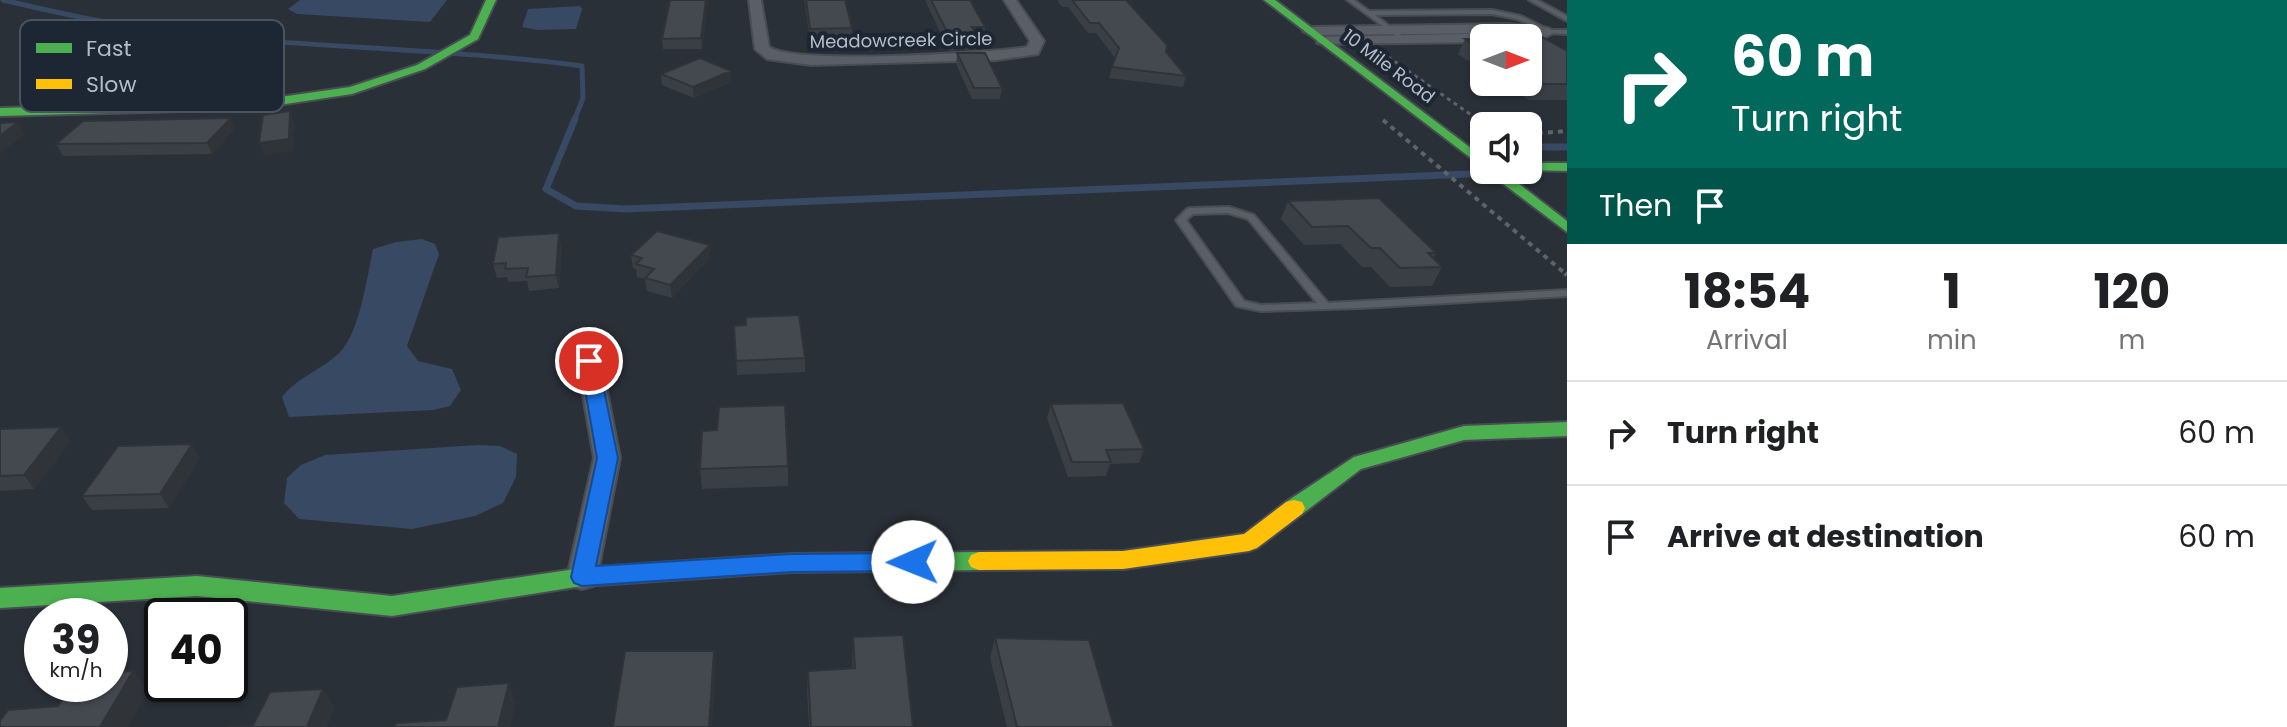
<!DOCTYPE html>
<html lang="en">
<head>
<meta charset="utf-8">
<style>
	body { margin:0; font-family:Poppins,sans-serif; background:#f6f6f6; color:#202124; height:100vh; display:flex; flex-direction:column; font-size:30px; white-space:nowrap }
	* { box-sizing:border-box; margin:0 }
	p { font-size:26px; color:#757577 }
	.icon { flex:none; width:44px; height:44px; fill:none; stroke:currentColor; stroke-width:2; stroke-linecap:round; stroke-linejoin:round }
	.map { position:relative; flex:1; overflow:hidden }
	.details { display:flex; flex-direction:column; background:#fff; width:720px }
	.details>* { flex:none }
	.guide { background:#00695c; color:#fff; overflow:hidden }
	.needle { width:52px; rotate:90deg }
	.fabs { position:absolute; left:1470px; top:24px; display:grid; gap:16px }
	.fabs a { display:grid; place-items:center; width:72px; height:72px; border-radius:12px; background:#fff; box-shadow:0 2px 6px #0004; font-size:40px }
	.speed { position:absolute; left:24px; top:598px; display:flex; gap:16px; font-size:40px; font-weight:700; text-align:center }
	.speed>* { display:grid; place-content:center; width:104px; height:104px; border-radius:50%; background:#fff; box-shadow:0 2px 6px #0004; line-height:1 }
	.speed small { font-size:20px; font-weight:400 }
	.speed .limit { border:4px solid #111; border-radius:12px; background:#fff; color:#111 }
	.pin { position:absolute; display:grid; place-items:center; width:68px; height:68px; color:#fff; margin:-34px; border:4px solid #fff; border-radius:50%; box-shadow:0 2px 8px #0007 }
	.me { position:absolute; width:88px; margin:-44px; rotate:269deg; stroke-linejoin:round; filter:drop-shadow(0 0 6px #0008) }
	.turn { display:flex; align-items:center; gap:28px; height:168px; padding:0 32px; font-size:36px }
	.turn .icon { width:104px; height:104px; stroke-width:2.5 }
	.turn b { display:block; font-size:56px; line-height:68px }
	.then { display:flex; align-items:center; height:76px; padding:0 32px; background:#0003; gap:16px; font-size:30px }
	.eta { display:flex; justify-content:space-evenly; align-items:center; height:136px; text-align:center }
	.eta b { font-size:48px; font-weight:700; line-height:56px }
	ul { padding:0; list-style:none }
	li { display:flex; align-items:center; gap:24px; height:104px; padding:0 32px; border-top:2px solid #e0e0e0 }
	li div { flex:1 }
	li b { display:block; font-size:30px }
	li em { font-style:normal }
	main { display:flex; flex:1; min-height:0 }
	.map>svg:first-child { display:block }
	.water { fill:#384963 }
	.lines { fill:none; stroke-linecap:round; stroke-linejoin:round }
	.stream-far1 { stroke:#384963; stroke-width:5 }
	.stream { stroke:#384963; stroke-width:7 }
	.lane-casing { stroke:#484c53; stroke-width:4 }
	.street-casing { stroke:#484c53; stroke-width:4 }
	.fast-casing { stroke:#484c53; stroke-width:4 }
	.slow-casing { stroke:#484c53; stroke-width:4 }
	.path-far2 { stroke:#5d636a; stroke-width:3; stroke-dasharray:4 4; stroke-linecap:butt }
	.path-far1 { stroke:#5d636a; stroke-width:4; stroke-dasharray:5 5; stroke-linecap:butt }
	.path { stroke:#5d636a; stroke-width:5; stroke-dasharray:6 6; stroke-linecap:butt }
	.lane { fill:#5a5e66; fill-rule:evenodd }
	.street { fill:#5a5e66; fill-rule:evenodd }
	.fast { fill:#4caf50; fill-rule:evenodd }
	.slow { fill:#ffc107; fill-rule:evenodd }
	.wall { fill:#3a3f45 }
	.shaded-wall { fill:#303338 }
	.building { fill:#444950; stroke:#303338; stroke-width:2 }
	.route { fill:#1a73e8; stroke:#114b97; stroke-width:2 }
	.labels { text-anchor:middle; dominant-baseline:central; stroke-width:8; stroke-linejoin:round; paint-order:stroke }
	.far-street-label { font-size:18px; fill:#b4bcc9; stroke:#1d2633 }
	.key { fill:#1d2633; stroke:#4a5360; stroke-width:2 }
	.key-label { font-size:22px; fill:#b4bcc9 }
</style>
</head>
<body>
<main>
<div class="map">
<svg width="1567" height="727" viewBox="0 0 1567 727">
	<rect width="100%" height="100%" fill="#2a3038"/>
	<path class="water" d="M300,0h147l-17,22 -133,-8 -9,-5z
		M580,6l2,3 -6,20 -39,1 -15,-3 6,-18z
		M422,239l13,5 4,10 -32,92 11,15 34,8 9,21 -11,16 -17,4 -144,7 -7,-20c16,-21 41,-27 59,-46 19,-21 26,-74 32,-102l23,-7z
		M478,445l22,1 17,8 -1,23 -13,26 -28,13 -63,13 -113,-10 -15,-16 3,-25 14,-13 24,-10z"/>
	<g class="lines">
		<path class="stream-far1" d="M3,0c47,11 95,22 143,29 145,19 291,18 436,37l1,32 -9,23"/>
		<path class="stream" d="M575,119l-29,70 30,17 50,3 843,-35
			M1535,147h32"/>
		<defs>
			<path id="lane" d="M1347,0h7l15,11 123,-1 29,6 28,14h18v4l-21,-1 -29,-14 -25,-5 -117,1 30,23v2l-2,1z
				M1529,0h8l30,16v5z
				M1229,207l25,8 74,88 239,-13v6l-207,12 -99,3 -25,-5 -60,-86 11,-11 3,-1zM1228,213l20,6 69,84 -56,2 -17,-4 -58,-81 7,-6z"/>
			<path id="street" d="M749,0h12l8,47c26,18 219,6 258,0l3,-6 -26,-41h12l28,41 -6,13 -42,6 -185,5 -44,-6 -12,-10z
				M1509,24l39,4 7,4 -15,8 -12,1v-3h-44v4l-162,2 -5,-1v-6l201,-4 -208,2 -7,-4 7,-4z
				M589,353l8,3 4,5 19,97 -23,119 -4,9 -11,3 -11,-3 -4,-9 27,-119 -17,-97 4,-5z"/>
			<path id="fast" d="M486,0h10l-18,39 -53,30 -73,25 -100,15 -252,7v-8l252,-7 98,-14 67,-22 53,-30z
				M1264,0h11l209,158v10z
				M1528,163h39v8l-43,-1h4z
				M1485,170h16l66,51v11z
				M1567,422v14l-103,4 -103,29 -59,45 -8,2 -8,-2 -3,-6 3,-6 68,-45 110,-31z
				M979,552l8,3 3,6 -3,6 -8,3 -187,2 -210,14 -190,30 -195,-20 -197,12v-20l197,-12 195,20 190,-28 210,-14z"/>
			<path id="slow" d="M1294,500l8,2 3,6 -3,6 -45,34 -8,3 -126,18 -144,1 -8,-3 -3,-6 3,-6 8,-3 144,-1 121,-17 42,-32z"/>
		</defs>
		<use href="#lane" class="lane-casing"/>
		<use href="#street" class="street-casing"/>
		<use href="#fast" class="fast-casing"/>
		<use href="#slow" class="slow-casing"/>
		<path class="path-far2" d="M1388,57l92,64"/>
		<path class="path-far1" d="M1476,119l15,7
			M1383,120l184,155
			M1528,134l39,-3"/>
		<path class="path" d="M1565,273l2,2"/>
		<use href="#lane" class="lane"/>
		<use href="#street" class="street"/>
		<use href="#fast" class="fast"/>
		<use href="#slow" class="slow"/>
	</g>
	<path class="wall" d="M670,0h38l-6,49h-39l-1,-10z
		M804,0h41l7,28v11h-42z
		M925,0h45l15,27 -1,10h-7l-1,12 -27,2z
		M1057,0h69l40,52 20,24 -3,11 -74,-9 6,-20 -19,-25h-8l-20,-26h-6z
		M1528,38l39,13v49h-38l-28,-18h27z
		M1465,39h19v32l-26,-17z
		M957,53l45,35 -2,11h-28l-16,-35z
		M661,74l71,8 -38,16 -32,-13z
		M235,129l-23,25 -149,2 -7,-12z
		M1288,201l148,52 -3,5 9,9 -10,19 -42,1 -19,-20h-9l-22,-23 -36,1 -23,-26z
		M710,245v13l-38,40 -25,-7 -2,-12 -8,-2 -1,-8 -3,-1 -2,-13z
		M562,246l-3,42 -30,3 -2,-10 -19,1 -1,-5 -10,1 -4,-14z
		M746,325l59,33v14l-68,3 -3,-49z
		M1051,404l93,45 -5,14 -29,1 -4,12 -38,1 -21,-59z
		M0,429l71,12 -37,48 -34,2z
		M717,430l71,36v20l-86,3 -2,-20z
		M200,458l-31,50 -77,2 -10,-14z
		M853,637l60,90h-104l-2,-36 1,-20 44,-3z
		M995,638l119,89h-107l-17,-69z"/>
	<path class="shaded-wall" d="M706,0h2l-6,49 -1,-11z
		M731,71l1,11 -38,16 -1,-11z
		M290,111l5,12 -2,28 -29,4 -5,-12z
		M231,118l4,11 -23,25 -5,-11z
		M18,122l7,12 -25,20v-18z
		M559,233l3,13 -3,42 -3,-13z
		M710,245v13l-38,40 -2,-13z
		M61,427l10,14 -37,48 -10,-14z
		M192,444l8,14 -31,50 -9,-14z
		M714,651l2,20 -4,56h-3z
		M133,671l16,20 -21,36h-28z
		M509,683l7,20 -6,24h-12z
		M323,689l12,19 -8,19h-20z"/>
	<path class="building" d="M670,0h36l-5,38 -39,1z
		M806,0h39l7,28 -42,1z
		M931,0h39l15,27h-13l6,11 -27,2z
		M1072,0h54l41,45 -1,7 20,24 -74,-9 7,-19 -20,-25h-9z
		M1535,33l32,18v33h-29l-10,-6v-40h-16h20z
		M1465,39h19v12z
		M957,53h28l17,35h-28z
		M700,58l31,13 -38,16 -32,-13z
		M290,111l-1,28 -30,4 4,-28z
		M231,118l-24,25 -151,1 27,-23z
		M18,122l-18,14v-13z
		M1379,198l57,55h-8l14,14 -42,1 -20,-20h-9l-23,-22 -36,1 -24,-26z
		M657,231l53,14 -40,40 -25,-7 9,-9 -18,-5 6,-6 -11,-3z
		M559,233l-3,42 -30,2 2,-9 -23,1 1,-6 -13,1 5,-27z
		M799,315l6,43 -69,3 -2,-35 12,-1v-8z
		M1123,403l21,46 -38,1 5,12h-39l-21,-58z
		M785,405l3,61 -88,3 2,-38 15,-1 2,-23z
		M61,427l-37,48 -24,1v-47z
		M192,444l-32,50 -78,2 36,-50z
		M903,635l10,92h-102l-3,-56 47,-3 -2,-31z
		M995,638l94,2 25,87h-97z
		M625,651h89l-5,76h-96z
		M133,671l-33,56h-100v-6l8,-11 50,-4 15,-22h37v-12z
		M509,683l-11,44h-103l1,-4 50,-3 11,-33z
		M323,689l-16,38h-78l24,-2 17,-33z"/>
	<path class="route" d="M589,355l9,6 20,97 -22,108 196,-12 121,-1 8,2 3,7 -3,6 -8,3 -121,1 -210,14 -8,-3 -3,-6 26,-119 -17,-97z"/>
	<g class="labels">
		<g class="far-street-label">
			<text transform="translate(901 40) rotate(-1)">Meadowcreek Circle</text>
			<text transform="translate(1389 66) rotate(37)">10 Mile Road</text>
		</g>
	</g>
	<rect x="20" y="20" width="264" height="92" rx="12" class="key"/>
	<rect x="36" y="43" width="36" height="10" fill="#4caf50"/>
	<rect x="36" y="79" width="36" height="10" fill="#ffc107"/>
	<g class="key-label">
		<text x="86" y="56">Fast</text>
		<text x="86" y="92">Slow</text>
	</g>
</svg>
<div class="fabs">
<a><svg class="needle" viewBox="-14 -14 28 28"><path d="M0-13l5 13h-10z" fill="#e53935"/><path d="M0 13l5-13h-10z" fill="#757577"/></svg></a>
<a><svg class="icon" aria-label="sound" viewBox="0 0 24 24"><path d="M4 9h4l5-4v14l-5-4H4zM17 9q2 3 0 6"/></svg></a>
</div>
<div class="speed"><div>39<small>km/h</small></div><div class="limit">40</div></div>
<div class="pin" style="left:589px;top:361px;background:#d93025"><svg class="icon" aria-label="arrive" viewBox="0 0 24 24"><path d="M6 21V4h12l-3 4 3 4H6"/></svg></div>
<svg class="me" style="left:913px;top:562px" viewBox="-20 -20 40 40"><circle r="19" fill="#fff"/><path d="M0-13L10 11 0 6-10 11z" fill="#1a73e8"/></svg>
</div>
<section class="details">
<div class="guide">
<div class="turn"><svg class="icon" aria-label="right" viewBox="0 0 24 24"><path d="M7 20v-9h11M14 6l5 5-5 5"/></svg><div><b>60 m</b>Turn right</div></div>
<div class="then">Then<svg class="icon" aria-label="arrive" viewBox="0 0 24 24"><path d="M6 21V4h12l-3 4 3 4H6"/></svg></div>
</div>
<div class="eta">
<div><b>18:54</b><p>Arrival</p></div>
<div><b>1</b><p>min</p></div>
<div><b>120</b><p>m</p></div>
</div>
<ul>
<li><svg class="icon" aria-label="right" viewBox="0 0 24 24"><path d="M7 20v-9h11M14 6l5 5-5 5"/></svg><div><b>Turn right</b></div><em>60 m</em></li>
<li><svg class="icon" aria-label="arrive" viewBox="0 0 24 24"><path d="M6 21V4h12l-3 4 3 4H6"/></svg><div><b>Arrive at destination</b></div><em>60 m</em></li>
</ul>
</section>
</main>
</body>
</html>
